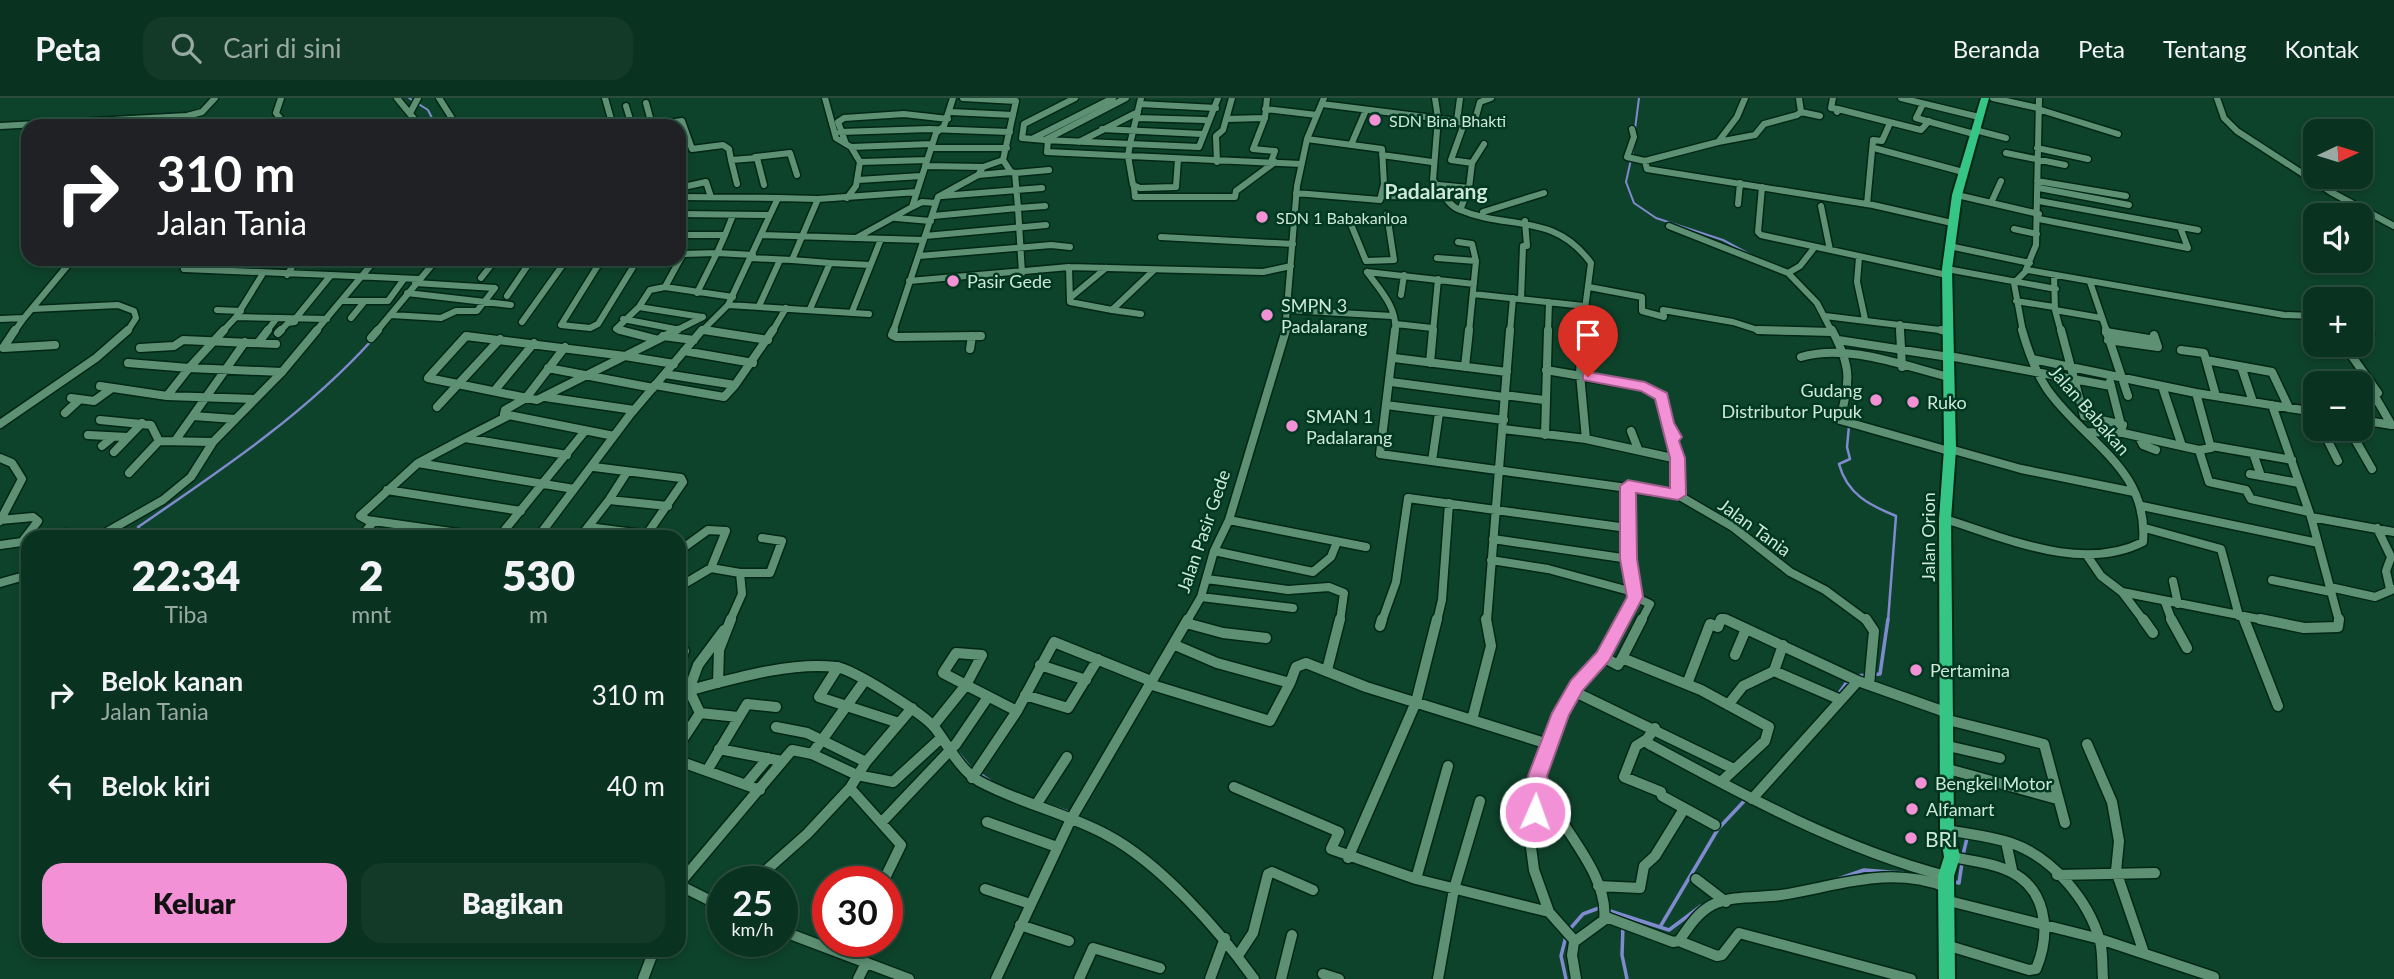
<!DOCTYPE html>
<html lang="id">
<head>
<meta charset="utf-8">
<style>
	body { margin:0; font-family:Lato,sans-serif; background:#133a29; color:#f1f3f6; height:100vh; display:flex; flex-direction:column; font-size:26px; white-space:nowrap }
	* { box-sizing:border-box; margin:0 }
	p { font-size:23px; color:#99aaa5 }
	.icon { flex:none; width:38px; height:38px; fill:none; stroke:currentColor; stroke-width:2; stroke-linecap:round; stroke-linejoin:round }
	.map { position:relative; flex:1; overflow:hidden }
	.side { position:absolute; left:21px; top:432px; width:665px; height:427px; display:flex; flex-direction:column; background:#0a3220; border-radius:21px; box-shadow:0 4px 10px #0003,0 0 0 2px #2a4d3e }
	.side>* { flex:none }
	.banner { position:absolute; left:21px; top:21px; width:665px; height:147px; border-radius:21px; box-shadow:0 4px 10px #0003,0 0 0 2px #2a4d3e; background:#202124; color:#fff; overflow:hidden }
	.needle { width:46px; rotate:86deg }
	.fabs { position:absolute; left:2303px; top:21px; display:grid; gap:14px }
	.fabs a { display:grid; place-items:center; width:70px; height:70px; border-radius:14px; background:#0a3220; box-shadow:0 4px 10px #0003,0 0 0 2px #2a4d3e; font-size:35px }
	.speed { position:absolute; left:707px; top:768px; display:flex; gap:14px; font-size:35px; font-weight:700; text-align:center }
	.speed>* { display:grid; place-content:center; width:91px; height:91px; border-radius:50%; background:#0a3220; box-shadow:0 4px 10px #0003,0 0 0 2px #2a4d3e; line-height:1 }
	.speed small { font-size:18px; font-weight:400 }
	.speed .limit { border:10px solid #d22; background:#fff; color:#111 }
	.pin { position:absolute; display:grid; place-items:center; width:60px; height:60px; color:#fff; margin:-72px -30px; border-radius:50% 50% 50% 0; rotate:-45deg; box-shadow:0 0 7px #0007 }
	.pin .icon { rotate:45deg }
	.me { position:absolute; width:77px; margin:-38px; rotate:2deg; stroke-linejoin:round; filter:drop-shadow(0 0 5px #0008) }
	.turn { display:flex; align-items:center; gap:24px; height:147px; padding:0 21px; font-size:32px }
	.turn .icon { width:91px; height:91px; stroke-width:2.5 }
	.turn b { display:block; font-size:49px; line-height:60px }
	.eta { display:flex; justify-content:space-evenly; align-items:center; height:119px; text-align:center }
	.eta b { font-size:42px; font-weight:800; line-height:49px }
	.button { display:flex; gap:14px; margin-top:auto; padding:14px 21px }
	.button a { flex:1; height:80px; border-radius:21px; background:#f391d6; color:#111; font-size:28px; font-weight:800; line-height:80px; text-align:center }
	.button a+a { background:#133a29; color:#f1f3f6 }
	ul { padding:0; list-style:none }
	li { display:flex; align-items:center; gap:21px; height:91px; padding:0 21px }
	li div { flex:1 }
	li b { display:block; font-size:26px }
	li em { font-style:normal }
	header { display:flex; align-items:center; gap:42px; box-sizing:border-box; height:98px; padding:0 35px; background:#0a3220; border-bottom:2px solid #2a4d3e }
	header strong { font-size:33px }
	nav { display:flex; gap:38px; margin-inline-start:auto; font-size:24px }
	.search { width:490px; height:63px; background:#133a29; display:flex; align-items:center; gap:18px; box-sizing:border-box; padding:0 24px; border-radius:21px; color:#99aaa5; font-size:26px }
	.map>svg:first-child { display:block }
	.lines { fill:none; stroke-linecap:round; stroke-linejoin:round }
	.stream-far2 { stroke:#808ace; stroke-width:2 }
	.stream-far1 { stroke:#808ace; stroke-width:2.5 }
	.stream { stroke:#808ace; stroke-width:3.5 }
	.minor-far2-casing { stroke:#002715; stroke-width:9 }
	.minor-far1-casing { stroke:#002715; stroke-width:11 }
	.minor-casing { stroke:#002715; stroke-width:13 }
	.trunk-casing { stroke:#002715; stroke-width:4 }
	.minor-far2 { stroke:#5e9174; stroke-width:6 }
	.minor-far1 { stroke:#5e9174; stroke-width:8 }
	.minor { stroke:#5e9174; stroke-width:10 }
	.trunk { fill:#35c686; fill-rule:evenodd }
	.route { fill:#f391d6; stroke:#9e5e8b; stroke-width:2 }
	.poi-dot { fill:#f391d6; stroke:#003821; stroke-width:2.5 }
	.labels { text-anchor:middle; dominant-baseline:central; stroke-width:5; stroke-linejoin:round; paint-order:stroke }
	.far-poi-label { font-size:16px; fill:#cee8d8; stroke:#003821; text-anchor:start }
	.poi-label { font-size:18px; fill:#cee8d8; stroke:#003821; text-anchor:start }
	.street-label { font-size:18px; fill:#cee8d8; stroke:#003821 }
	.far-district-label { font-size:21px; font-weight:bold; fill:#cee8d8; stroke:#003821 }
	.near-poi-label { font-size:21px; fill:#cee8d8; stroke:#003821; text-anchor:start }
</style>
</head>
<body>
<header>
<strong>Peta</strong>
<div class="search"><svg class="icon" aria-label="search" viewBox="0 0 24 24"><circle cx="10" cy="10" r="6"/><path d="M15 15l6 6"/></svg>Cari di sini</div>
<nav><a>Beranda</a><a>Peta</a><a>Tentang</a><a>Kontak</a></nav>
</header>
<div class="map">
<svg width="2394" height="881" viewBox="0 0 2394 881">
	<rect width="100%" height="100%" fill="#0e432b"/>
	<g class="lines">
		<path class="stream-far2" d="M409,0l19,12 8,16
			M1635,31l4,-31
			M1634,48l-8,36 8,21 22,15 67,22 28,15
			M1795,178l17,18"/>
		<path class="stream-far1" d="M1848,259l3,14
			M1847,307l2,15
			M1849,328l-2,21 3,12 -11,5c8,30 30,41 57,52l-8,105
			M141,439l4,-2 -7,-8c83,-57 166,-112 234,-187"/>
		<path class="stream" d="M1855,578l25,-2 8,-55
			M1837,598l12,-17
			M954,650l18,22
			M978,675l12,8
			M1047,707l24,8
			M1963,757l4,-17
			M1835,782l29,-10 39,3
			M1951,783l8,2 3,-20
			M1607,812l62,20 32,-24
			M1623,828l-1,29 5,24
			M1660,829l58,-98 29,-31
			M1569,832l14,-16 16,-6
			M1566,838l-5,20 5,23"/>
		<defs>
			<path id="minor-far2" d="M281,0l-5,15 10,13
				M397,0l23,28
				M439,0l14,22
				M605,0l8,28
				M825,0l11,40 15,9 9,15 -4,24 -9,12
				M963,0l53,3 -13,59
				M1126,0l-81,42 85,4 11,-46
				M1267,0l-2,20 -12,31 22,2 -4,11
				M1435,0l3,20 -5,62c7,9 15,25 25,29 50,22 95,2 133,54l-9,69
				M1833,0l-2,10 7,1 -1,3
				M1901,0l78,19
				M1993,0l45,10
				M2217,0l7,20 13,13 94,61 63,34
				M646,5l6,22
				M1140,6l76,4
				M1322,6l135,17 3,-23
				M1923,6l-7,14 58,16
				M626,8l6,20
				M1265,11l52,6
				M1838,11l83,21 8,-9
				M2038,11l80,25
				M951,14l62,3
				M1801,14l19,4
				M410,15l8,-15
				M1137,20l68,2
				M1226,21l39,-1
				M1475,22l5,-18 11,-4
				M1457,23l7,3 -13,36 21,3
				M0,28l187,-10 15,-4 13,-14
				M649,28l33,-5 10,28 31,-4 6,4 2,11 26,-2 7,27
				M1102,31l100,5
				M1632,31l2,8 -7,20 18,4 73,-19 19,-25 8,-19
				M1975,32l31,8
				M840,34l89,-3 81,3
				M1034,40l79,-40
				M1307,41l75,10 2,35 -3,12
				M1045,42l-23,-2 2,-14 51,-26
				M1048,42l-1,12 254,12
				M1079,44l59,-30
				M1718,44l37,-7 9,-11 33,-9 4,-3 -2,-14
				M846,46l-8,-22 6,-4 60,-4 44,5
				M1351,47l15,-35
				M851,49l81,-3
				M932,50h75
				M1874,50l89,24
				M2037,50l51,11
				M2006,55l59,12
				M1382,57l50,7
				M755,59l35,-4 7,22
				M1178,61l-2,28 -36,1 -7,-3 -5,-29 2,-12 69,3 19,-49
				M731,62l6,24
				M1645,63l2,8 226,36 79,18
				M860,64l67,-2
				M1217,64l-1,-26 7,-6 9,-32
				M925,68l58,1 -5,8
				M983,69l20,-7 8,12
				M1015,75l34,-3
				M858,82l63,-4
				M2037,83l89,15
				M1438,87l31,3 3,-25 12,-19
				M1134,89l1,10h100l1,-6 39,-29
				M1762,89l-4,45 3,3 186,40
				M679,90l27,-6 5,15
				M2039,90l90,17
				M1296,95l84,7 1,-4 66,1
				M1957,97l82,19
				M942,98l100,-8
				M679,99l99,1 -50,107 -27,27
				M778,100l40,1
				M2039,103l159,29
				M936,105l2,-6 40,-22 33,-3 4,1 3,35 27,-2
				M1991,105l10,-22
				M1738,106l2,-21
				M1867,106l6,-64 9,1 8,-18
				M1821,108l9,44
				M912,109l-56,31 67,2
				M1460,112l9,-22
				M1483,114l61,-19
				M679,116l91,1
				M933,118l85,-8 4,65
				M896,120l35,3
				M2039,121l149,29
				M1386,123l-36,1 16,39 28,-1 -7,-46
				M1669,128l119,47 29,30 15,29
				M2180,129l8,21
				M2014,131l23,5
				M679,137h46l8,-20
				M725,137l-8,18 36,2
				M761,137l95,3
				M925,138l121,-11
				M1161,139l132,7
				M1458,144l14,2 4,17 -7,71
				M1949,148l81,17
				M919,158l132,-11 19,2
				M1859,159l-2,25 8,37
				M751,160l41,2 26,-61 99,-7
				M1437,160l39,3
				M191,161l-7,10 147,6 -35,43
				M602,161l-41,66 29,3 8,-4 40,-65
				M249,162l36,-1
				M792,162l38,3 -20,46
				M830,165l40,2
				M1069,169l1,35 42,8 42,-40
				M1947,171l109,20
				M2028,172l256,45 31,1
				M1367,174c13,18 31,36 28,60
				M1367,174l107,12
				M1788,175l12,-7 14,-18
				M287,177l10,-16
				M331,177l87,4
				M2054,177l1,35 6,22
				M481,180l15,-19
				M909,183l160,-14 194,5 28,-6
				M2090,184l17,50
				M665,189l18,-33 34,-1 -20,40
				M1589,189l53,10v14l22,6 -1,-7 70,12 28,9 64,1
				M407,195l104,12
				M1473,196l111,12
				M1401,197l3,-20
				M507,198l25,-37
				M1070,200l36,-30
				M1521,201l2,-53h4l-2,-25
				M343,203h45l16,-22
				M2016,203l38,6
				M728,207l141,9
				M759,208l21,-46
				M639,209l63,10
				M32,211l86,-4 16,6 2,7 -9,14
				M217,212l24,1
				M1112,212l29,4
				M1289,212l103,6
				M2055,212l46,8
				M852,214l29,-73
				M391,217l50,3 15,-7h21l18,-23 -80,-5
				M1825,218l123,15
				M236,219l91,2
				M351,220l13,-16
				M0,221l24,-1 49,-59
				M623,221l52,10
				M522,224l45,-63
				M1396,226l36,4
				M1900,226v8
				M703,232l12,2
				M14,234l10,-14
				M222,234l14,-15 26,-42
				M266,234l11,-14
				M279,234l9,-9 7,-1
				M315,234l61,-73
				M376,234l61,-73
				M627,234l-11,-3 23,-22 11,-17 15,-3 68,10
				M673,234l30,-15
				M772,234l14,-24
				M893,234l43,-129 -14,-1 -10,5 24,-74 8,-7 9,-28
				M1285,234l12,-146 10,-47 17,-41
				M1433,234l5,-53
				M1510,234l3,-34
				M1548,234l1,-30
				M2023,234l-9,-49 11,-11 11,-27 3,-147"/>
			<path id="minor-far1" d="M15,232l-12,18 52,-3
				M224,232l-35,38 93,4
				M620,232l35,9
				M704,232l64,10
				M894,232l-2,5 4,2 85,-1
				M1395,232l-15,124 298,41 55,32 57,45 35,18 42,31
				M1758,232l74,2
				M1832,232c20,38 18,49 8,90l109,31
				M1900,232l2,37
				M1941,232l7,1
				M2061,232l23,86 39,9
				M2106,232l22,66
				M2106,234l49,8
				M278,235l3,-3
				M2361,236h9
				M466,238l159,20 -88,44 -109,-22z
				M663,238l31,4
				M371,240l7,-8
				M1838,242l111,17
				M2108,242l50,7 -4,-12
				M258,245l10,-13
				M2344,247l34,48h-5l18,31
				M565,249l-39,51 -21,12 -1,4 110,22
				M140,250l34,-2 9,-6 93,4
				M970,251l2,-13
				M2181,252l23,3 12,43
				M684,253l69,12
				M625,258l49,8
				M625,258l52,-26
				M1949,258l162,30
				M1801,259c46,-14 103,9 148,20
				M1394,260l113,14
				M2032,261l164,34 119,19
				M2206,262l66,12 17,36
				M1430,265l3,-33
				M1465,269l4,-37
				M548,270l105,20
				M2242,271l11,33
				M1546,272l99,17 17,9 5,27 8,14h-4l6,22 1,36
				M665,276l70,11 38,-55
				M1391,284l113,15
				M655,287l69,12 11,-12
				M100,288l67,10 22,-28 -61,-5
				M2162,288l20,60
				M495,292l39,-47
				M1504,297l40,5
				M167,298l87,3
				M545,299l89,13
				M71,300l23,3 18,-13
				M1386,307l118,15
				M2272,307l39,112 28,104
				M437,309l63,-68
				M65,315l14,-13
				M193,318l42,3
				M100,322l51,5 8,16 54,1
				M2361,322l31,5
				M0,326l96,-66 32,-28
				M1503,331l83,10 -6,-65 3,-44
				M2322,331l16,32
				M2349,331l23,40
				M1631,333l7,18
				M2087,334l36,1 -13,-51
				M2123,335l76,17 12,-2 -15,-55
				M88,337l39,2
				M1545,337l3,-105
				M2139,339l4,8 13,5
				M465,340l43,-22
				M1586,341l91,20
				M175,343l70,-99
				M102,348l11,-9
				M2212,348l80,14
				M1950,351l71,20 113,23
				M2199,352l10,32 37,8 5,9 58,13
				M114,354l28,-29
				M2253,355l8,23
				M0,360l12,5 10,16 -22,42
				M1432,363l7,-48
				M418,365l47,-25 102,17
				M594,369l87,11 2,4 -38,55
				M129,375l30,-32
				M2250,376l49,9
				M387,392l134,21
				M609,402l18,-28
				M2142,408l176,37
				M2311,419l83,15
				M1945,421c61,19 137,54 198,23 6,-74 -59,-100 -96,-153 -12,-18 -19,-38 -25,-59
				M0,422l33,-3 5,4 -16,21 -22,3
				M1229,422l137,27
				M588,429l21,-27 59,6
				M1627,430l6,64
				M2145,430l76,21 18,67
				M2377,430l14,29 -5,14 4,18
				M56,439l10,-4
				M98,439l65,-37 28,-23 22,-35 69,-70 35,-42
				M361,439l13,-16
				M486,439l-119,-17 -7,-4 58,-53 156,26
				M499,439l86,-106
				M538,439l91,-121 73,-86
				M580,439l8,-10 78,10
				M1493,441l136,20
				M679,453l29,-21 18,1 -15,37 -32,19
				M1214,453l99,21 18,-15 6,-15
				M2088,459l13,19 21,16 147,29
				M1491,462l57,9 85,23 2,5 15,7 -9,17
				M711,470l29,5 2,21 -12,27
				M740,475h30l12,-32 -20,-3
				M1207,481l81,11 41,-3 15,6 -4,28
				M2272,482l59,12
				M2173,483l5,23
				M0,485l28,-8
				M2330,489l45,10 19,-8
				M2122,494l22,29
				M1201,499l92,11
				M2165,504l7,19
				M2243,519l2,4
				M1187,523l14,-24 13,-46 15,-31 57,-190
				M1382,523l14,-39 12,-84 219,30 1,-42
				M1437,523l5,-21 7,-97
				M1487,523l23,-291
				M1622,523l13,-24
				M1721,523l1,-3 7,3"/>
			<path id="minor" d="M1725,521l133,62 90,32
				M1866,521l8,12 -5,54
				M2143,521l10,14
				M2171,521l16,29
				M2244,521l34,87
				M2260,521l44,9 34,-1 1,-8
				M1186,525l37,10 43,5
				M1380,528l2,-7
				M1175,547l42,18 73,20 6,-16 10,-4 60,24 106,33 19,-74 -5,-27
				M956,555l26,2 -16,30 -23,-12z
				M1735,557l11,-26
				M1603,559l15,8 4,-7 79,32 68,37 -4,14 -43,40
				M1622,560l20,-39
				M679,565l5,-12
				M1040,567l46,15
				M838,569l-19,30 80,26
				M1327,572l13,-51
				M1774,573l67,29
				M718,585l1,-33 12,-31
				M1149,586l121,37 20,-38
				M1687,586l23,-60 8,3 3,-8
				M966,587l51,26
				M1573,593l161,78
				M679,595c47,-12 109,-32 157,-26 17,2 88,47 99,61 13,17 25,42 44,53 40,22 88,32 128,54 53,28 112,95 147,144
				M1025,597l43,13 30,-49
				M1728,607l15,-19 31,-15 9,-26
				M700,615l38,4
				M1472,622l76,24
				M1948,622l96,24 21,79
				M933,628l33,-41
				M776,629l31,6 59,29
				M1655,630l-8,11 2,5c94,51 193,105 297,132
				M1647,641l-11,7 -12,31 37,15 1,4 53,29
				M2087,646l25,58 7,39 -3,30 28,82
				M679,647l21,-32 -11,-23 9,-25 26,-35
				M1948,648l52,12
				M719,651l63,12
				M812,656l51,-71
				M679,663l81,29
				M708,671l39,-65 29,3
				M1948,671l109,30
				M972,680l45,-67 37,-69 97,39
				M747,685l21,-25
				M1234,689l105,45 -8,17 85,30 133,33 24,27
				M1542,693l-13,41 5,38 15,42
				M1752,701l106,-118
				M1036,707l31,-48
				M882,724l74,-78 32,-47
				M987,724l70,25
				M1947,732c21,4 43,6 64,13 41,14 77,56 89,98 3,12 2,25 3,38
				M2006,744l6,28
				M1348,760l68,-156 21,-83
				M2057,777l98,-2
				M1416,781l32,-113
				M1696,781l30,23
				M753,784l54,-48 43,-46
				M883,784l18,-37 -51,-57 16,-26 46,-54
				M679,786l113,-134 20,4 45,21 36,7 48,-44
				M679,787l44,22
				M1598,788l42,2 4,-22 11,-10 29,-47
				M985,791l45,15
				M1945,802l155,39 114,38
				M1606,819l67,25 6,-1c9,-13 18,-28 33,-36 20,-10 47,-7 69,-10 57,-9 108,-30 165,-8
				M1020,827l49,16
				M782,833l127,48
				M1679,843l38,15 5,-1 17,-22 172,46
				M1946,847l83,25 7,-1c8,-19 11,-38 6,-58 -11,-44 -52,-47 -90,-54
				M840,855l7,-11
				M1239,856l14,-21 15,-59 4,-2 41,18
				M1323,876l16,5
				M643,881l11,-29
				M858,881l8,-16
				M996,881l75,-160 117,-200
				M1079,881l14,-31 67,20
				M1210,881l15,-41
				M1281,881l11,-44
				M1438,881l16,-90 26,-88
				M1576,881l-4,-24 2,-13 30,-22c6,-47 -49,-98 -67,-141l10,-33 23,-49 33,-40 20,-38"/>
			<path id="trunk" d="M1981,0h8l-27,97 -10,74 4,180 -5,70 3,311 6,27 -6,19 1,103h-16l-1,-103 6,-19 -4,-27 -1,-311 5,-70 -2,-180 10,-74z"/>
		</defs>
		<use href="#minor-far2" class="minor-far2-casing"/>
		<use href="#minor-far1" class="minor-far1-casing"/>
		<use href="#minor" class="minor-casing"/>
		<use href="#trunk" class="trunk-casing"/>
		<use href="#minor-far2" class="minor-far2"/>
		<use href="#minor-far1" class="minor-far1"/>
		<use href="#minor" class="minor"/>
		<use href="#trunk" class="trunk"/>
	</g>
	<path class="route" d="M1588,274l57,10 22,11 7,30 8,14 -3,4 6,17 1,37 -8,5 -42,-7 1,66 6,38 -34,64 -26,29 -14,25 -22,61 5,15 -10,27h-13l-3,-6 7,-20 -5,-16 24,-63 19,-33 26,-28 30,-55 -7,-38v-73l8,-6 42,8v-30l-15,-59 -14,-8 -58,-11v-6z"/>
	<g class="poi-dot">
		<circle cx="1375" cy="22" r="7"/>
		<circle cx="1262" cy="119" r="7"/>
		<circle cx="953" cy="183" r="7"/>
		<circle cx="1267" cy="217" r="7"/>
		<circle cx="1876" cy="302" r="7"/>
		<circle cx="1913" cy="304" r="7"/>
		<circle cx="1292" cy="328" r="7"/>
		<circle cx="1916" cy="572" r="7"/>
		<circle cx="1921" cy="685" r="7"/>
		<circle cx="1912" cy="711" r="7"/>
		<circle cx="1911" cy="740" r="7"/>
	</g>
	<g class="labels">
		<g class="far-poi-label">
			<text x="1389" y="22">SDN Bina Bhakti</text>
			<text x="1276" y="119">SDN 1 Babakanloa</text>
		</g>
		<g class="poi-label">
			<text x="967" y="183">Pasir Gede</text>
			<text x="1281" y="207">SMPN 3<tspan x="1281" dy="21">Padalarang</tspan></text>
			<text x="1862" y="292" text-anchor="end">Gudang<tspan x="1862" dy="21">Distributor Pupuk</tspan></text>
			<text x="1927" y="304">Ruko</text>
			<text x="1306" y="318">SMAN 1<tspan x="1306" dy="21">Padalarang</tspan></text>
			<text x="1930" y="572">Pertamina</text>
			<text x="1935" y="685">Bengkel Motor</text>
			<text x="1926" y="711">Alfamart</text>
		</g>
		<g class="street-label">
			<text transform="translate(2090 312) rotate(49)">Jalan Babakan</text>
			<text transform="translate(1755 429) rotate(36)">Jalan Tania</text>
			<text transform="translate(1203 433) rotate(-71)">Jalan Pasir Gede</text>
			<text transform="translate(1928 439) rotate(-90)">Jalan Orion</text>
		</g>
		<g class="far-district-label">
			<text x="1436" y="92">Padalarang</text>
		</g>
		<g class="near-poi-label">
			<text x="1925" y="740">BRI</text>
		</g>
	</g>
</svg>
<div class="fabs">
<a><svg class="needle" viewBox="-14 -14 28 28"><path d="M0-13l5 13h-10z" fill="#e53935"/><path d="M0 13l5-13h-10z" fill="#99aaa5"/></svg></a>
<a><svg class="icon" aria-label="sound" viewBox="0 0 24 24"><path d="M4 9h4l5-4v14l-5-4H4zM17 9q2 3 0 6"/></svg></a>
<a>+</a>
<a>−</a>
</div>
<div class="speed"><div>25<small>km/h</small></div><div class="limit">30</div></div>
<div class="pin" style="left:1588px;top:279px;background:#d93025"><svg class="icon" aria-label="arrive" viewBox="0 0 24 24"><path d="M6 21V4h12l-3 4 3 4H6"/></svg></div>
<svg class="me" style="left:1535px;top:714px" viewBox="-20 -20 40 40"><circle r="17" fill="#f391d6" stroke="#fff" stroke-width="3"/><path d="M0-11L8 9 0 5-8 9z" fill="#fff"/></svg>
<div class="banner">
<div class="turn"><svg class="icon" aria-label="right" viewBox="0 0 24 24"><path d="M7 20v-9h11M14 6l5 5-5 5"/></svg><div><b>310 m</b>Jalan Tania</div></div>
</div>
<section class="side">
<div class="eta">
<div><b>22:34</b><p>Tiba</p></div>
<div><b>2</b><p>mnt</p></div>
<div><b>530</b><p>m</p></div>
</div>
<ul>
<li><svg class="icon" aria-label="right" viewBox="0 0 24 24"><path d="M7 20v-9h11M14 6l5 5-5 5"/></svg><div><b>Belok kanan</b><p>Jalan Tania</p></div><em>310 m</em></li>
<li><svg class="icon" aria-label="left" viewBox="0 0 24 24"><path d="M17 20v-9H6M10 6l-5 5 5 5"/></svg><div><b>Belok kiri</b></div><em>40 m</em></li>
</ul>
<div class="button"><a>Keluar</a><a>Bagikan</a></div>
</section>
</div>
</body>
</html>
